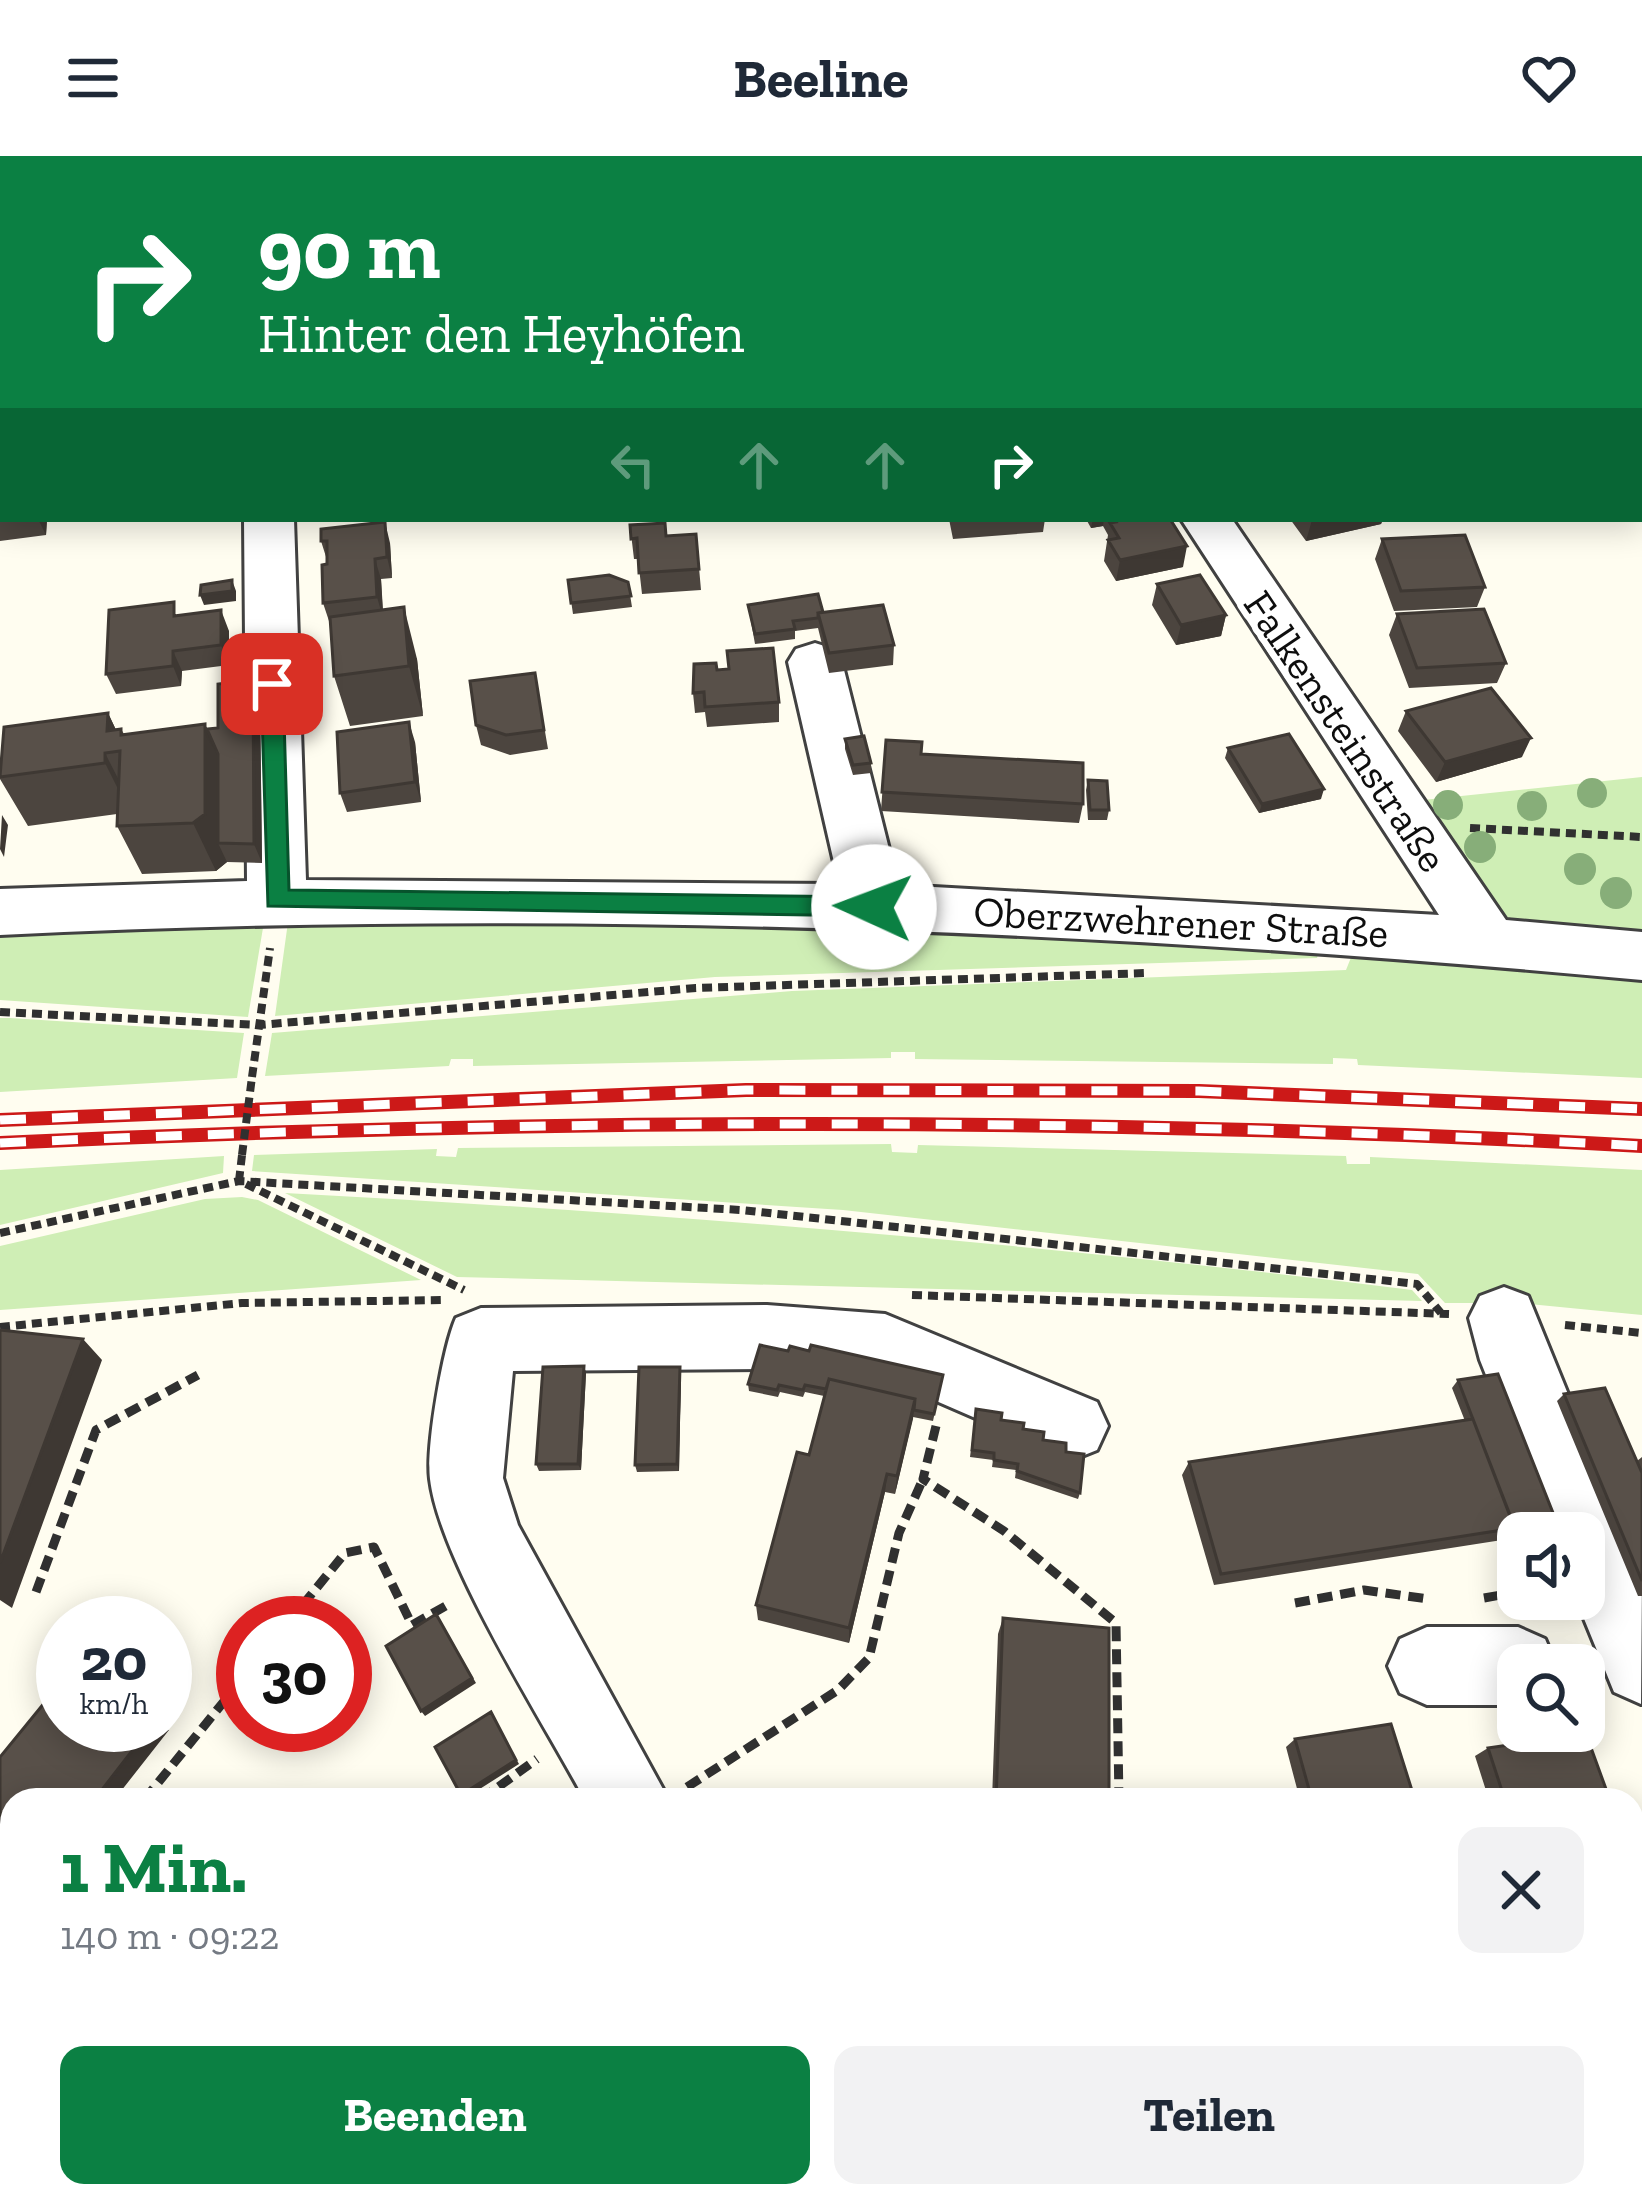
<!DOCTYPE html>
<html lang="de">
<head>
<meta charset="utf-8">
<style>
	body { margin:0; font-family:"Zilla Slab",serif; background:#f2f2f3; color:#1f2937; height:100vh; display:flex; flex-direction:column; font-size:45px; white-space:nowrap }
	* { box-sizing:border-box; margin:0 }
	p { font-size:39px; color:#747a83 }
	.icon { flex:none; width:66px; height:66px; fill:none; stroke:currentColor; stroke-width:2; stroke-linecap:round; stroke-linejoin:round }
	.map { position:relative; flex:1; overflow:hidden }
	.details { position:absolute; left:0px; top:1632px; width:1644px; height:420px; display:flex; flex-direction:column; background:#fff; border-radius:36px 36px 0 0; box-shadow:0 6px 30px #0003 }
	.details>* { flex:none }
	.top-card { position:absolute; left:0px; top:0px; width:1644px; height:366px; box-shadow:0 6px 30px #0003; background:#0b8043; color:#fff; overflow:hidden }
	.controls { position:absolute; left:1497px; top:1356px; display:grid; gap:24px }
	.controls a { display:grid; place-items:center; width:108px; height:108px; border-radius:24px; background:#fff; box-shadow:0 6px 30px #0003; font-size:60px }
	.speed { position:absolute; left:36px; top:1440px; display:flex; gap:24px; font-size:60px; font-weight:700; text-align:center }
	.speed>* { display:grid; place-content:center; width:156px; height:156px; border-radius:50%; background:#fff; box-shadow:0 6px 30px #0003; line-height:1 }
	.speed small { font-size:30px; font-weight:400 }
	.speed .limit { border:18px solid #d22; background:#fff; color:#111 }
	.pin { position:absolute; display:grid; place-items:center; width:102px; height:102px; color:#fff; margin:-51px; border-radius:24px; box-shadow:0 6px 18px #0006 }
	.me { position:absolute; width:132px; margin:-66px; rotate:272deg; stroke-linejoin:round; filter:drop-shadow(0 0 9px #0008) }
	.turn { display:flex; align-items:center; gap:42px; height:252px; padding:0 60px; font-size:54px }
	.turn .icon { width:156px; height:156px; stroke-width:2.5 }
	.turn b { display:block; font-size:84px; line-height:102px }
	.lanes { display:flex; align-items:center; height:114px; padding:0 60px; background:#0003; justify-content:center; gap:60px; direction:ltr }
	.lanes .off { opacity:.35 }
	.round { display:grid; place-items:center; flex:none; width:126px; height:126px; border-radius:24px; background:#f2f2f3 }
	.overview { display:flex; align-items:center; justify-content:space-between; height:204px; padding:0 60px }
	h1 { font-size:72px; font-weight:700; line-height:90px; color:#0b8043 }
	.action { display:flex; gap:24px; margin-top:auto; padding:24px 60px }
	.action a { flex:1; height:138px; border-radius:24px; background:#0b8043; color:#fff; font-size:48px; font-weight:700; line-height:138px; text-align:center }
	.action a+a { background:#f2f2f3; color:#1f2937 }
	header { display:flex; justify-content:space-between; align-items:center; height:156px; padding:0 60px; background:#fff; font-size:54px; font-weight:700 }
	.map>svg:first-child { display:block }
	.green { fill:#cfeeb5 }
	.lines { fill:none; stroke-linecap:round; stroke-linejoin:round }
	.minor-casing { stroke:#414141; stroke-width:6 }
	.path-far1 { stroke:#303030; stroke-width:8; stroke-dasharray:10 6; stroke-linecap:butt }
	.path { stroke:#303030; stroke-width:9; stroke-dasharray:15 8; stroke-linecap:butt }
	.minor { fill:#fff; fill-rule:evenodd }
	.rail-casing { stroke:#cc1918; stroke-width:14 }
	.rail { stroke:#fff; stroke-width:9; stroke-dasharray:26; stroke-linecap:butt }
	.path-bridge { stroke:#303030; stroke-width:8; stroke-dasharray:10 6; stroke-linecap:butt }
	.tree { fill:#87ae79 }
	.wall { fill:#4c453f }
	.shaded-wall { fill:#3e3833 }
	.building { fill:#585049; stroke:#3e3833; stroke-width:3 }
	.route { fill:#0b8043; stroke:#07532c; stroke-width:3 }
	.labels { text-anchor:middle; dominant-baseline:central; stroke-width:12; stroke-linejoin:round; paint-order:stroke }
	.street-label { font-size:42px; fill:#0e0e0e; stroke:#fff }
</style>
</head>
<body>
<header><svg class="icon" aria-label="menu" viewBox="0 0 24 24"><path d="M4 6h16M4 12h16M4 18h16"/></svg>Beeline<svg class="icon" aria-label="heart" viewBox="0 0 24 24"><path d="M12 20l-8-8c-3-5 5-10 8-4 3-6 11-1 8 4z"/></svg></header>
<div class="map">
<svg width="1642" height="2052" viewBox="0 0 1642 2052">
	<rect width="100%" height="100%" fill="#fffdf0"/>
	<path class="green" d="M1642,621v157l-129,-13 -15,-8 -75,-113z
		M568,763l754,24 -5,15 -602,19 -440,39 13,-94z
		M264,766l-16,95 -248,-17v-66z
		M1356,789l286,36v97l-284,-13 -1,-6 -24,-1v6l-418,-5v-7h-24v6l-418,8v-7h-22l-2,7 -184,10 7,-43 520,-42 554,-21z
		M0,862h10l234,15 -7,45 -237,14z
		M891,988l1,8 25,1 1,-8 428,11 1,8h23v-7l272,13v145l-124,-12h-73l-27,-29 -575,-64 -591,-39 2,-16 183,-6 -1,7 20,1 2,-9z
		M224,1000l-1,17 -223,52v-55z
		M285,1037c377,20 752,50 1127,97l10,11 -965,-24z
		M242,1041l16,3 163,80 -421,30v-64l205,-47z"/>
	<g class="lines">
		<defs>
			<path id="minor" d="M29,0h42v3h-42z
				M947,0h42l2,3h-42z
				M3,83v26l-3,1v-26z
				M244,363h50l12,361 533,4 -51,-222 8,-13 19,-6 19,6 8,13 56,223 541,30 -258,-396h51l274,401 136,12v48c-545,-51 -1095,-72 -1642,-45v-46l247,-8z
				M1504,1131l24,9 114,280 -1,128 -27,-12 -38,-93h8v-66h-35l-69,-173 -11,-42 11,-22z
				M767,1149l118,9 212,88 11,24 -11,24 -25,10 -191,-83 -114,-8 -254,2 -10,107 15,47 151,275h-84c-42,-79 -145,-238 -155,-321 -4,-32 13,-132 26,-161l25,-10z
				M1427,1471h91l27,12 11,26h-38v40h-91l-27,-12 -12,-27 12,-27z
				M694,2040h90l-5,12h-90z
				M824,2040h93l5,12h-93z"/>
		</defs>
		<use href="#minor" class="minor-casing"/>
		<path class="path-far1" d="M1470,672l172,9
			M0,856l259,13 437,-37 451,-15
			M252,921l18,-129
			M239,1025l3,-26
			M246,1028l218,106
			M0,1077l239,-52 502,29 676,74 24,29
			M912,1139l537,19
			M1565,1169l77,8
			M0,1171l242,-24 199,-3"/>
		<path class="path" d="M936,1270l-13,53 81,52 112,92 3,177
			M36,1436l60,-162 102,-55
			M1484,1442l34,-6
			M1295,1447l69,-13 64,9
			M288,1467l57,-70 29,-6 38,78 39,-22
			M687,1631l151,-97 31,-32 30,-125 24,-54
			M144,1644l99,-122
			M480,1644l57,-41
			M0,1821l12,-14
			M1106,2040v12
			M294,2052l5,-12"/>
		<use href="#minor" class="minor"/>
		<defs>
			<path id="rail" d="M0,964l746,-30 453,1 443,18
				M0,987c548,-25 1094,-27 1642,3"/>
		</defs>
		<use href="#rail" class="rail-casing"/>
		<use href="#rail" class="rail"/>
		<path class="path-bridge" d="M242,999l10,-78"/>
	</g>
	<g class="tree">
		<circle cx="1592" cy="637" r="15"/>
		<circle cx="1448" cy="649" r="15"/>
		<circle cx="1532" cy="650" r="15"/>
		<circle cx="1480" cy="691" r="16"/>
		<circle cx="1580" cy="713" r="16"/>
		<circle cx="1616" cy="737" r="16"/>
	</g>
	<path class="wall" d="M591,0h47v3h-46z
		M671,0h53v3h-53z
		M772,0h60v3h-59z
		M865,0h43v2l-27,1h-15z
		M1306,0h25l-23,3z
		M0,323l3,40h44l-1,16 -46,6z
		M949,363h96l-2,13 -90,7z
		M1086,363h84l13,48 -67,14 -12,-20 4,-26 -5,-9 -12,2z
		M1290,363h93l-2,5 -75,17z
		M630,369l36,11 30,-2 5,56 -59,4 -4,-35h-4z
		M1382,383l103,48 -8,20 -83,4 -19,-52z
		M321,385l69,2 2,35 -11,1 2,31 34,49 6,57 -73,10 -16,-50 -4,-52 -7,-21 4,-43z
		M568,424l60,2 4,25 -59,7z
		M1157,428l69,31 -5,21 -45,9 -24,-40z
		M748,449l75,7 71,33 -1,20 -64,8 -11,-45 -23,3v8l-40,5z
		M1397,458l109,49 -9,20 -88,5 -20,-53z
		M180,459l49,16v34l-47,6 -1,15 -65,8 -10,-20z
		M717,514l62,32v20l-72,5 -2,-15 -10,1 -2,-20z
		M535,517l13,76 -38,6 -29,-10 -5,-20z
		M260,544l2,163 -35,-1 -11,9 -74,3 -25,-48v-12l-89,12 -28,-47v-13l108,-53 8,17 5,-1 3,5 81,-10 2,5 11,-1z
		M1406,555l116,46 -86,25 -38,-51z
		M845,583l26,24v10l-18,2 -8,-26z
		M886,584l35,14 162,50 -4,19 -198,-12z
		M415,586l6,60 -74,10 -7,-19z
		M1228,592l93,51 -62,14 -34,-55z
		M1088,624l21,30 -2,10h-19l-2,-30z
		M788,1195l155,24 -10,46 -20,-4 -18,77 -10,-2 -36,151 -91,-23 -2,-15 53,-150 15,-59 -19,-4 -2,5 -23,-5 -2,5 -29,-6 -1,-7z
		M584,1210l2,7 -5,97 -42,1 -3,-7z
		M681,1218l-2,97 -42,1 -2,-7z
		M1458,1224l60,153v27l-10,-26 -6,6 -288,45 -32,-110 7,-13 276,-41 -13,-33z
		M1564,1238l73,67 5,-4v139h-4l-81,-195z
		M976,1253l47,20 43,23 14,41 -2,6 -63,-21 1,-8 -24,-3 1,-7 -23,-3z
		M1003,1462l106,182h-117l6,-166z
		M1295,1583l120,61h-115l-14,-53z
		M1488,1592l122,52h-121l-14,-44z
		M1642,1966v86h-60l-4,-12h54v-72z
		M1379,2040h190l4,12h-190z"/>
	<path class="shaded-wall" d="M0,17l3,7 -2,28 -1,-3z
		M38,363h9l-1,16z
		M1093,363h11l-1,7 -12,2z
		M1319,363h64l-2,5 -75,17 6,-21z
		M385,366l5,21 2,35 -5,-21z
		M1187,390l-4,21 -67,14 4,-21z
		M375,403l6,20 2,39 -6,-21z
		M232,424l4,11v10l-32,4 -4,-10z
		M404,451l13,52 6,57 -14,-50z
		M221,454l8,21v34l-8,-20z
		M1226,459l-5,21 -45,9 5,-20z
		M173,495l9,20 -1,15 -8,-20z
		M253,524l7,20 2,163 -8,-19z
		M108,557l24,51 -12,-13 -13,-20z
		M409,566l6,20 6,60 -6,-20z
		M205,568l21,50 -8,69 9,19 -11,9 -23,-48z
		M1531,582l-9,19 -86,25 9,-20z
		M105,597l25,49v11l-25,-50z
		M1324,633l-3,10 -62,14 3,-9z
		M2,659l6,10 -4,32 -4,-8z
		M83,1183l19,21 -90,248 -12,-8v-37z
		M584,1210l2,7 -5,97 -3,-6z
		M680,1211l1,7 -2,97 -2,-7z
		M915,1243l-2,20 -18,75 2,-18z
		M887,1318l-2,18 -36,151v-15z
		M436,1458l40,69 -51,33 -4,-5z
		M494,1561l25,47 -55,35 -3,-4z
		M152,1569h9l8,5 -55,70h-20z
		M12,1737v39l-12,16v-40z
		M149,2040h7l-1,12h-8z
		M240,2040h31l-33,3z"/>
	<path class="building" d="M92,0h59v3h-59z
		M196,0h49v3h-50z
		M295,0h53v3h-53z
		M386,0h49l-1,3h-48z
		M441,0h36v3h-36z
		M508,0h50v2l-50,1z
		M0,323h3v39l-3,1z
		M1114,363h56l17,27 -67,14 -12,-20 11,-2 -9,-15 6,-1z
		M385,366l2,35 -12,2 2,38 -54,6 -1,-38 5,-1v-23h-6v-12z
		M665,367l1,13 30,-2 3,35 -60,4 -2,-35 -6,1 -1,-14z
		M1465,379l20,52 -84,4 -19,-52z
		M609,419l19,7 3,14 -60,7 -3,-23z
		M1200,419l26,40 -45,10 -24,-41z
		M232,424v11l-32,4 1,-10z
		M818,438l5,18 -5,1v5l-25,3 2,8 -40,5 -7,-29z
		M174,446v14l47,-6v35l-48,6v15l-67,8 3,-64z
		M883,449l11,40 -65,8 -11,-40z
		M404,451l5,59 -75,10 -4,-59z
		M1484,453l22,54 -89,5 -20,-54z
		M773,492l6,54 -74,5 -1,-15 -11,1 1,-29 22,-1 1,7 12,-1 -2,-18z
		M535,517l9,57 -38,5 -30,-10 -6,-44z
		M253,524l1,164 -36,-1v-89l-11,-25 11,-1v-44z
		M1491,532l40,50 -86,24 -39,-51z
		M108,557l-1,18 14,-2v6l84,-11v90l-12,9 -76,3 3,-75 -15,2v10l-105,14 4,-50z
		M409,566l6,60 -75,11 -3,-61z
		M1289,578l35,55 -62,15 -34,-56z
		M864,580l7,27 -18,2 -8,-26z
		M886,584l36,2 -1,12 162,9v41l-201,-12z
		M1088,624l19,1 2,29h-19z
		M0,1174l83,9 -83,224z
		M760,1189l28,6 2,-5 19,5 2,-6 132,30 -9,39 -20,-4 1,-11 -86,-20 -3,10 -21,-4 -2,5 -24,-5 -2,5 -29,-6z
		M584,1210l-6,98h-42l7,-97z
		M639,1211h41l-3,97 -42,1z
		M1498,1218l63,159h-43v4l-60,-157z
		M829,1223l86,20 -18,77 -10,-2 -38,154 -93,-23 41,-153 12,3z
		M1605,1232l37,85v108l-78,-187z
		M976,1253l26,4 -1,7 23,3 -1,6 21,3 -1,8 23,3v9l18,2 -4,39 -63,-22 1,-7 -24,-4v-7l-22,-3z
		M1473,1263l42,109 -294,46 -32,-112z
		M436,1458l36,64 -51,33 -35,-65z
		M1003,1462l106,10v172h-113z
		M63,1524v45h89l-58,75h-82v26l-12,-9v-60z
		M491,1556l25,48 -55,35 -26,-48z
		M1391,1568l24,76h-103l-17,-61z
		M1586,1578l24,66h-105l-17,-52z
		M0,1663l12,9v65l-12,15z
		M1632,1704l10,27v2l-10,2z
		M1642,1969v83h-43l-4,-12h37v-69z
		M149,2040l-2,12h-120l2,-9z
		M522,2040h112l-5,12h-106l-5,-3z
		M1160,2040h56v12h-56z
		M1398,2040h171l4,12h-172z"/>
	<path class="route" d="M272,520l11,8 6,206 585,7 12,10 -12,9 -606,-10 -7,-222z"/>
	<g class="labels">
		<g class="street-label">
			<text transform="translate(1346 575) rotate(56)">Falkensteinstraße</text>
			<text transform="translate(1181 766) rotate(3)">Oberzwehrener Straße</text>
		</g>
	</g>
</svg>
<div class="controls">
<a><svg class="icon" aria-label="sound" viewBox="0 0 24 24"><path d="M4 9h4l5-4v14l-5-4H4zM17 9q2 3 0 6"/></svg></a>
<a><svg class="icon" aria-label="search" viewBox="0 0 24 24"><circle cx="10" cy="10" r="6"/><path d="M15 15l6 6"/></svg></a>
</div>
<div class="speed"><div>20<small>km/h</small></div><div class="limit">30</div></div>
<div class="pin" style="left:272px;top:528px;background:#d93025"><svg class="icon" aria-label="arrive" viewBox="0 0 24 24"><path d="M6 21V4h12l-3 4 3 4H6"/></svg></div>
<svg class="me" style="left:874px;top:751px" viewBox="-20 -20 40 40"><circle r="19" fill="#fff"/><path d="M0-13L10 11 0 6-10 11z" fill="#0b8043"/></svg>
<div class="top-card">
<div class="turn"><svg class="icon" aria-label="right" viewBox="0 0 24 24"><path d="M7 20v-9h11M14 6l5 5-5 5"/></svg><div><b>90 m</b>Hinter den Heyhöfen</div></div>
<div class="lanes"><svg class="icon off" aria-label="left" viewBox="0 0 24 24"><path d="M17 20v-9H6M10 6l-5 5 5 5"/></svg><svg class="icon off" aria-label="ahead" viewBox="0 0 24 24"><path d="M12 20V5M6 11l6-6 6 6"/></svg><svg class="icon off" aria-label="ahead" viewBox="0 0 24 24"><path d="M12 20V5M6 11l6-6 6 6"/></svg><svg class="icon" aria-label="right" viewBox="0 0 24 24"><path d="M7 20v-9h11M14 6l5 5-5 5"/></svg></div>
</div>
<section class="details">
<div class="overview"><div><h1>1 Min.</h1><p>140 m · 09:22</p></div><a class="round"><svg class="icon" aria-label="close" viewBox="0 0 24 24"><path d="M6 6l12 12M18 6L6 18"/></svg></a></div>
<div class="action"><a>Beenden</a><a>Teilen</a></div>
</section>
</div>
</body>
</html>
